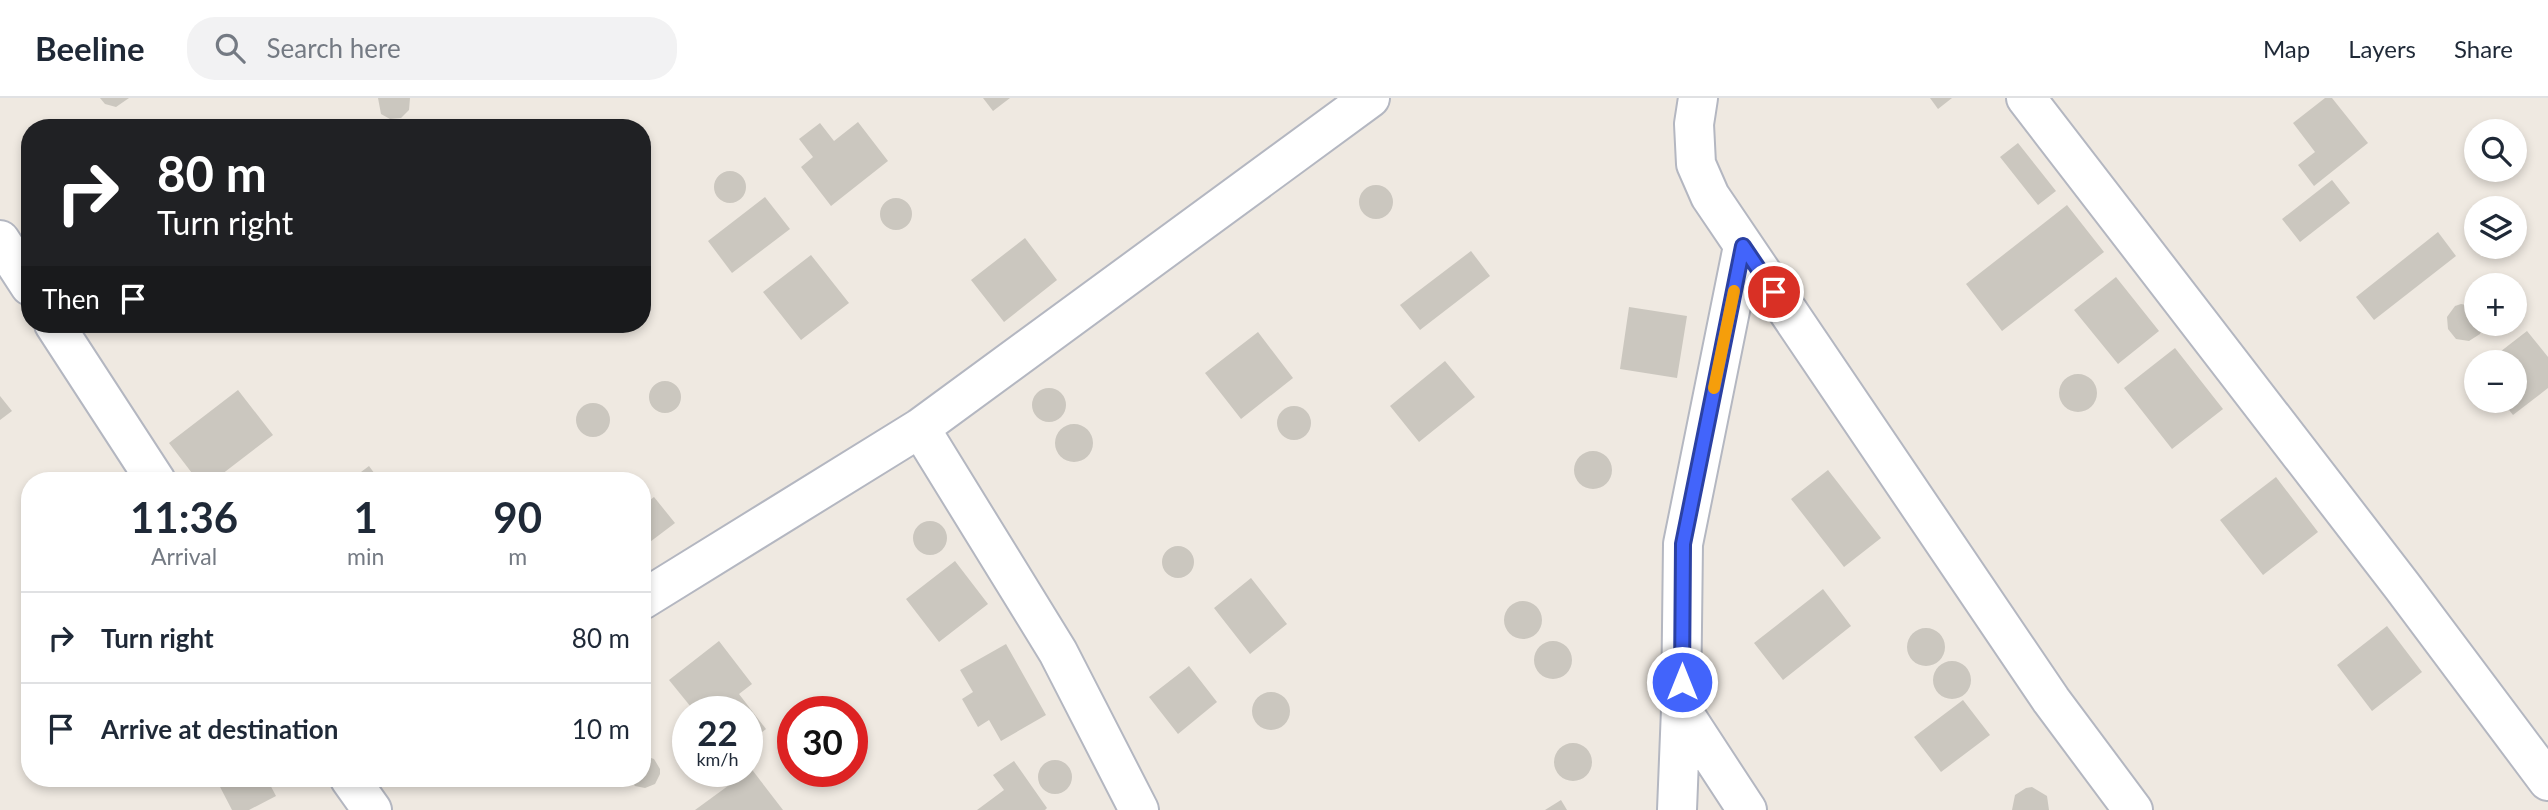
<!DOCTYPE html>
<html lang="en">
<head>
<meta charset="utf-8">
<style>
	body { margin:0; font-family:Lato,sans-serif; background:#f2f2f3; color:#1f2937; height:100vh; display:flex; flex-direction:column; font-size:26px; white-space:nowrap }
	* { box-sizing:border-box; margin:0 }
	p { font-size:23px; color:#747a83 }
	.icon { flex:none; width:38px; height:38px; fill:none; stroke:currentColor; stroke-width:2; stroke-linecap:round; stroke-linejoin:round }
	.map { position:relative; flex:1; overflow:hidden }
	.side { position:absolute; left:21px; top:374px; width:630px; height:315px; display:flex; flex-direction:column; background:#fff; border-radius:28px; box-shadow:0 4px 10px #0003 }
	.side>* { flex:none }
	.top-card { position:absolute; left:21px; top:21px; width:630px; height:214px; border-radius:28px; box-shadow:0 4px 10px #0003; background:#202124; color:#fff; overflow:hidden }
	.buttons { position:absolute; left:2464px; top:21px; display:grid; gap:14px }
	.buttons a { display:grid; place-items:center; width:63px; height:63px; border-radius:50%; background:#fff; box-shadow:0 4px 10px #0003; font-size:35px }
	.speed { position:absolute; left:672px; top:598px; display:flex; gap:14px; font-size:35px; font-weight:700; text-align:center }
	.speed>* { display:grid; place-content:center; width:91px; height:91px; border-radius:50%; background:#fff; box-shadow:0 4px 10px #0003; line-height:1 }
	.speed small { font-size:18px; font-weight:400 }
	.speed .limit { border:10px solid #d22; background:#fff; color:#111 }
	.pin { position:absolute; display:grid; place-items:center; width:60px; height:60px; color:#fff; margin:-30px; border:4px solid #fff; border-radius:50%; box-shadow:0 2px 7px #0007 }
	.me { position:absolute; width:77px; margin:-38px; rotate:0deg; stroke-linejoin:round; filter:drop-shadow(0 0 5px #0008) }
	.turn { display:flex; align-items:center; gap:24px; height:147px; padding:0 21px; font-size:32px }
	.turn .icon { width:91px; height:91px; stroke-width:2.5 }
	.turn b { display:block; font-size:49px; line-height:60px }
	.then { display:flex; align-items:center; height:66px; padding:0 21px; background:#0003; gap:14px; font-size:26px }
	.eta { display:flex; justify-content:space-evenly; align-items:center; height:119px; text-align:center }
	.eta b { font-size:42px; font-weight:700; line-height:49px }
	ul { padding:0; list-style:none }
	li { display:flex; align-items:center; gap:21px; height:91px; padding:0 21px; border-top:2px solid #e0e1e3 }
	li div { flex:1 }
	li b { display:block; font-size:26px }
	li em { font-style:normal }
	header { display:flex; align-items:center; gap:42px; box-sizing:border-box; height:98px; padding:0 35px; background:#fff; border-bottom:2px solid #e0e1e3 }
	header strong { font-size:33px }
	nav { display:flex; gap:38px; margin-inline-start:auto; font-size:24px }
	.search { width:490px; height:63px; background:#f2f2f3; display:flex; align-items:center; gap:18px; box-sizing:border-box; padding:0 24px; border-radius:28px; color:#747a83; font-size:26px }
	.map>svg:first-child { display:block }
	.building { fill:#cbc7bf }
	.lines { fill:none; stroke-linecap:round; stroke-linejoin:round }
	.street-casing { stroke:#b4b7c1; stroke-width:42 }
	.street { stroke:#fff; stroke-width:38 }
	.route-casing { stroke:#2b41a3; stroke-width:18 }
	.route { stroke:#4264fb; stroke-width:12 }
	.slow { stroke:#f59e0b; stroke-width:12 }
</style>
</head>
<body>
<header>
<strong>Beeline</strong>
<div class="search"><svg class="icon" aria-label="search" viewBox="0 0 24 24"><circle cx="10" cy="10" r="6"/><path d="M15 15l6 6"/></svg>Search here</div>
<nav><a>Map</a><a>Layers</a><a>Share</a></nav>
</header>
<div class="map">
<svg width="2548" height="712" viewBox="0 0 2548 712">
	<rect width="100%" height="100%" fill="#efe9e1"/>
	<path class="building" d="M100,0h29l-13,9 -11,-3z
		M378,0h32l-1,12 -8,8 -11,1 -9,-5z
		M983,0h27l-17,13z
		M1930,0h22l-14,11z
		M2325,0h7l36,45 -54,43 -16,-21 17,-13 -22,-29z
		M858,24l30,39 -57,45 -30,-39 12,-10 -14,-18 21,-16 14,18z
		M2018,45l38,48 -18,14 -38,-48z
		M714 89a16 16 0 1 1 32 0a16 16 0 1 1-32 0Z
		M2332,82l18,23 -50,39 -18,-23z
		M1359 104a17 17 0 1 1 34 0a17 17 0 1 1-34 0Z
		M765,99l25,32 -58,44 -24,-32z
		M880 116a16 16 0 1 1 32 0a16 16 0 1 1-32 0Z
		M2067,107l37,47 -102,79 -36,-47z
		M2438,134l18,24 -82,64 -18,-23z
		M1025,140l32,42 -53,42 -33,-42z
		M1471,153l19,25 -70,54 -20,-25z
		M811,157l38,48 -48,37 -38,-48z
		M2116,179l43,54 -41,33 -44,-54z
		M2461,206l15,3v17h8l-4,10 -11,7 -13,-2 -8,-10 -1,-12 8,-11z
		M1629,209l58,9 -10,62 -57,-9z
		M2527,233l21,26v31l-35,27 -11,-14h13v-39h-28z
		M1258,234l35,46 -52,41 -36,-46z
		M2175,250l48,61 -51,40 -48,-61z
		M1445,263l30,36 -56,45 -29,-36z
		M2059 295a19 19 0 1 1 38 0a19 19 0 1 1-38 0Z
		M649 299a16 16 0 1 1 32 0a16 16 0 1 1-32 0Z
		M1032 307a17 17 0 1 1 34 0a17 17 0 1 1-34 0Z
		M238,292l35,45 -60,46h-15l-29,-38z
		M0,298l12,15 -12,9z
		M576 322a17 17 0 1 1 34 0a17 17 0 1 1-34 0Z
		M1277 325a17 17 0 1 1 34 0a17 17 0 1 1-34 0Z
		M1055 345a19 19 0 1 1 38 0a19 19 0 1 1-38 0Z
		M1574 372a19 19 0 1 1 38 0a19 19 0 1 1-38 0Z
		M369,368l11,15h-31z
		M1828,372l53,68 -37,29 -53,-68z
		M2276,379l42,55 -55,43 -43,-55z
		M654,399l21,26 -33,25v-42z
		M913 440a17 17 0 1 1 34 0a17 17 0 1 1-34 0Z
		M1162 464a16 16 0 1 1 32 0a16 16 0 1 1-32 0Z
		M955,463l33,43 -49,38 -33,-43z
		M1251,480l36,46 -37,30 -36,-46z
		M1823,491l28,37 -68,54 -29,-37z
		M1504 522a19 19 0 1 1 38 0a19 19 0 1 1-38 0Z
		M2387,528l35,46 -50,39 -35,-46z
		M1907 549a19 19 0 1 1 38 0a19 19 0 1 1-38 0Z
		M719,543l33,43 -13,10 27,35 -19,15v-32h-52l-26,-32z
		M1534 562a19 19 0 1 1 38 0a19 19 0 1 1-38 0Z
		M1006,546l40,71 -45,26 -12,-21 -11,7 -16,-28 11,-7 -13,-22z
		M1933 582a19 19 0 1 1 38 0a19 19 0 1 1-38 0Z
		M1189,568l28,36 -39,32 -29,-37z
		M1252 613a19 19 0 1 1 38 0a19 19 0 1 1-38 0Z
		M1963,602l27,35 -49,37 -27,-35z
		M1554 664a19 19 0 1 1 38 0a19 19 0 1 1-38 0Z
		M642,657l12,4 6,10v5l-5,10 -10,4 -10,-2 -6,-7h13z
		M1038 679a17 17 0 1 1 34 0a17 17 0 1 1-34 0Z
		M1014,663l33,47 -2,2h-68l27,-20 -11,-15z
		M750,669l33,43h-88l52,-38z
		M226,681h41l9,17 -27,14h-17l-14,-27z
		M2032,689l15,9 2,14h-37l3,-15 11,-7z
		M1561,702l6,10h-22z"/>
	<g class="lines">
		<defs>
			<path id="street" d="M1698,0l-4,26 2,40 14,32 341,504 82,110
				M2026,0l376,488 146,195
				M0,142l30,46
				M54,226l102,157
				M920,330l138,224 81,158
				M642,502l278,-172 450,-330
				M1681,611l66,101
				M350,681l22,31
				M1677,712l4,-101 2,-165 60,-298"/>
		</defs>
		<use href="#street" class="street-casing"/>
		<use href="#street" class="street"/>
	</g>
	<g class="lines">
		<defs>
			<path id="route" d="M1682,584l1,-138 60,-298 31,46"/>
		</defs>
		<use href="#route" class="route-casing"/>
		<use href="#route" class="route"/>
		<path class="slow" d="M1714,290l20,-97"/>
	</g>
</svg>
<div class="buttons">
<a><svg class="icon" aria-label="search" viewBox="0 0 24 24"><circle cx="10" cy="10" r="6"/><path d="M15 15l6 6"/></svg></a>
<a><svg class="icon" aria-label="layers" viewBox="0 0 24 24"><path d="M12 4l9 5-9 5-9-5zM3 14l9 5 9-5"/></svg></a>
<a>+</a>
<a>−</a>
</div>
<div class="speed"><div>22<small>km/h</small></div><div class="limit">30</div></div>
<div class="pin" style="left:1774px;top:194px;background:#d93025"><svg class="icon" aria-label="arrive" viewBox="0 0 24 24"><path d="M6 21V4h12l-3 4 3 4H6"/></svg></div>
<svg class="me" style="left:1682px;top:584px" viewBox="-20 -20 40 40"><circle r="17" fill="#4264fb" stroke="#fff" stroke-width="3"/><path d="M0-11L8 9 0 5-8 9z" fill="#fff"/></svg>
<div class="top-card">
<div class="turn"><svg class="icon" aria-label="right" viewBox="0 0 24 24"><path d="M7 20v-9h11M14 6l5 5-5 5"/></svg><div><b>80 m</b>Turn right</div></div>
<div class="then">Then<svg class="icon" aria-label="arrive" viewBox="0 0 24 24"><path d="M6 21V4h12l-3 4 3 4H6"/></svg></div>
</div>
<section class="side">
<div class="eta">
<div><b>11:36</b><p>Arrival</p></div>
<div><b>1</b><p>min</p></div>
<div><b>90</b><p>m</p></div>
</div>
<ul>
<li><svg class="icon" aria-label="right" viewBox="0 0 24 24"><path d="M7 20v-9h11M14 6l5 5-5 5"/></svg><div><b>Turn right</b></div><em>80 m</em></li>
<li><svg class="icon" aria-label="arrive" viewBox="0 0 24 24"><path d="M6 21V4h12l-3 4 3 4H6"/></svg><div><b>Arrive at destination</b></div><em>10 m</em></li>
</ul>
</section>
</div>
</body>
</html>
